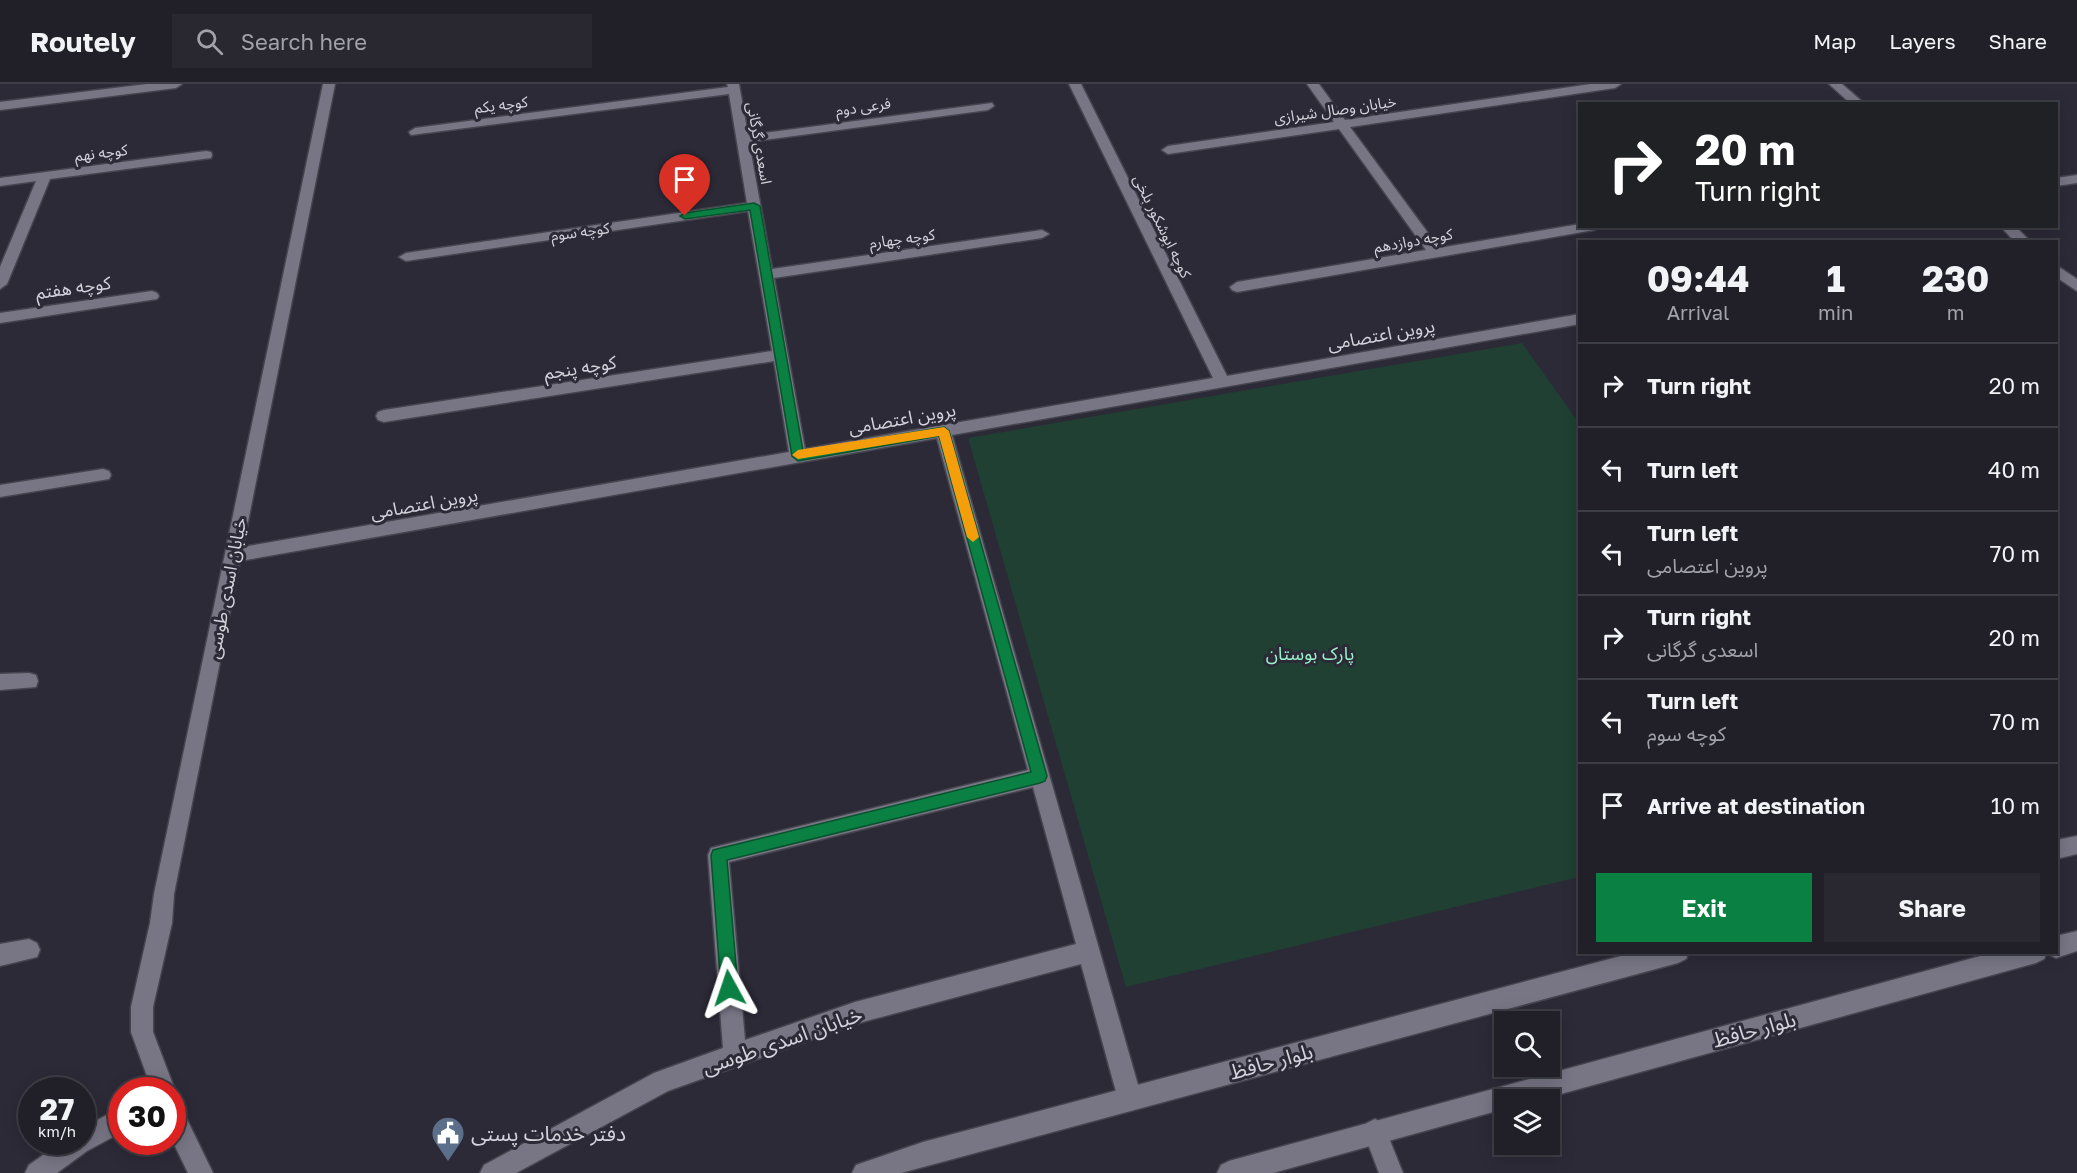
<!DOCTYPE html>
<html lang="en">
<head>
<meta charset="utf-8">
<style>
	body { margin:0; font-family:"Golos Text","Noto Sans Arabic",sans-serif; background:#292831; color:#f1f3f6; height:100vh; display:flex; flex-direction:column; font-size:22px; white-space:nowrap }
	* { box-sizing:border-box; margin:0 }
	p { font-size:20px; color:#a2a3a8 }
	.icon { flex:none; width:33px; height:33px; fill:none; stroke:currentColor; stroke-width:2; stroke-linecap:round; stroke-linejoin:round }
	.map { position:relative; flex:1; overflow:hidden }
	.side { position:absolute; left:1578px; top:156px; width:480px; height:714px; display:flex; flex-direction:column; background:#212029; border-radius:0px; box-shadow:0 3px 15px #0003,0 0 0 2px #3e3e46 }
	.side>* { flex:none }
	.guide { position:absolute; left:1578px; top:18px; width:480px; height:126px; border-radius:0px; box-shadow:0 3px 15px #0003,0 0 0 2px #3e3e46; background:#202124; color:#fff; overflow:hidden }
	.tools { position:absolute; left:1494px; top:927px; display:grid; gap:12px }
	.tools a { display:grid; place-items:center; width:66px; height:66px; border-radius:0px; background:#212029; box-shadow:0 3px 15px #0003,0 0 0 2px #3e3e46; font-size:30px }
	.speed { position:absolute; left:18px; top:993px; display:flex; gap:12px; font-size:30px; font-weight:700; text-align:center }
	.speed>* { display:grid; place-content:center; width:78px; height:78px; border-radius:50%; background:#212029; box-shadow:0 3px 15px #0003,0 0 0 2px #3e3e46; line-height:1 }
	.speed small { font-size:15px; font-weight:400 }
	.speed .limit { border:9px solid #d22; background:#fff; color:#111 }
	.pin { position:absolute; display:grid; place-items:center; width:51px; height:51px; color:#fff; margin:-62px -26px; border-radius:50% 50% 50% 0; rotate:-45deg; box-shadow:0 0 6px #0007 }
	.pin .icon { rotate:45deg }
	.me { position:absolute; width:66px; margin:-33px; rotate:355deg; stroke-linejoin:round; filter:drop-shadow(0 0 4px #0008) }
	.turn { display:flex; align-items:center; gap:21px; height:126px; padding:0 18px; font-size:27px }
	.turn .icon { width:78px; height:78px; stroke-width:2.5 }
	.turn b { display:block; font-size:42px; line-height:51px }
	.eta { display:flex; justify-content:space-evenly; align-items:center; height:102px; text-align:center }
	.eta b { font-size:36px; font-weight:700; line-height:42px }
	.action { display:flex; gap:12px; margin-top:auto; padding:12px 18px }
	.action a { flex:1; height:69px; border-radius:0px; background:#0b8043; color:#fff; font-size:24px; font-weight:700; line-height:69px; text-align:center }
	.action a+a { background:#292831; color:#f1f3f6 }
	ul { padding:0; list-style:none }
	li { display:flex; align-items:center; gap:18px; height:84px; padding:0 18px; border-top:2px solid #3e3e46 }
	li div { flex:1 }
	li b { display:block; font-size:22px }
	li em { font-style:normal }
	header { display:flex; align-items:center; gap:36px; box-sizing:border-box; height:84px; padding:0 30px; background:#212029; border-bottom:2px solid #3e3e46 }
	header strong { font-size:28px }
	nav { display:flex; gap:33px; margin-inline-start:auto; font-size:21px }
	.search { width:420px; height:54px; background:#292831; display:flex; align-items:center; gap:15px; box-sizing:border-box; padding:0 21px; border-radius:0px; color:#a2a3a8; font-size:22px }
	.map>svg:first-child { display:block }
	.green { fill:#1f4032 }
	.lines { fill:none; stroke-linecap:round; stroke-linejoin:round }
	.lane-casing { stroke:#46454f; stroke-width:3 }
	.street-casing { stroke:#46454f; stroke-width:3 }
	.secondary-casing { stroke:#46454f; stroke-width:3 }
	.lane { fill:#787685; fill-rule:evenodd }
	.street { fill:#787685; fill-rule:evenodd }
	.secondary { fill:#787685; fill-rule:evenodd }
	.route { fill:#0b8043; stroke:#07532c; stroke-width:1.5 }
	.slow { fill:#f59e0b }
	.labels { text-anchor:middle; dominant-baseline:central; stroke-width:6; stroke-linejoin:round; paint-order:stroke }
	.far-street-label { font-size:15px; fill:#d4d3dc; stroke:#2c2a37 }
	.street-label { font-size:18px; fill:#d4d3dc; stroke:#2c2a37 }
	.park-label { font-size:18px; fill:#98f2cb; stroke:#2c2a37 }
	.near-street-label { font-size:21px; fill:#d4d3dc; stroke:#2c2a37 }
	.near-poi-label { font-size:21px; fill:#d4d3dc; stroke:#2c2a37; text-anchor:start }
</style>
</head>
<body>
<header>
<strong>Routely</strong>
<div class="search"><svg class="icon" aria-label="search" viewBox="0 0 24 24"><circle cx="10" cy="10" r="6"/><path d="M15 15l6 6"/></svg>Search here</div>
<nav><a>Map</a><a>Layers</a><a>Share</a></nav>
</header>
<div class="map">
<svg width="2077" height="1089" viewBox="0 0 2077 1089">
	<rect width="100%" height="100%" fill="#2c2a37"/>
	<path class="green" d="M1522,259l57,80v454l-453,110 -158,-549z"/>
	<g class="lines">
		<defs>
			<path id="lane" d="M2077,91v8l-21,3v-8z"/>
			<path id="street" d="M323,0h12l-92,463 546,-95 -15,-91 -390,61 -6,-2 -2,-4 2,-4 6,-2 388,-59 -24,-140 -342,50 -7,-4 7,-4 341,-50 -18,-109 -318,41 -2,-3 6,-4 313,-41 -1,-3h12l9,51 244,-32 2,3 -6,4 -239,32 23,127 270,-39 7,4 -7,4 -268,40 31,171 408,-71 -144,-294h12l146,292 353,-62v10l-628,111 190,664 -4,8 -8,4 -8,-4 -4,-8 -37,-135 -226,60 -187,67 -152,82h-36l4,-8 170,-92 69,-25 -15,-193 3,-7 317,-78 -91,-332 -697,123 -66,333 -2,29 -19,84v25l22,58 -3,5v-5h-20l-21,-58v-25l19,-84 4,-29zM1033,703l43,157 -221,58 -110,38 -16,-178z
				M1307,0h12l26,36 246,-36h30l-6,4 -265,39 89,121 141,-24v2h20l-6,4 -357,62 -5,-2 -2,-3 7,-5 189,-32 -87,-121 -171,25 -6,-4 6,-4 166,-24z
				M1829,0h13l23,20h-14z
				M206,67l5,1 1,3 -1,3 -161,21 -43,105 -7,5v-22l36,-86 -36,5v-8z
				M2000,142h15l16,16h-16z
				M2056,181l21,14v12l-21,-14z
				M152,207l5,2 2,3 -2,3 -157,24v-10z
				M103,385l6,2 2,4 -2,4 -109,18v-12z
				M29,589l7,2 2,6 -2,6 -36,3v-16z
				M29,855l8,4 3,7 -3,7 -37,9v-22z
				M172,1018l8,3 33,68h-25l-16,-33z
				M122,1023v25l-35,19 -30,22h-32l4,-8 32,-23h21v-14z
				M1375,1035l8,4 20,50h-24l-16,-42 4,-8z"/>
			<path id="secondary" d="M147,0h35l-6,4 -176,22v-8z
				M2077,752v18l-21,5v-19z
				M2077,847v20l-21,7 -8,-4v-2h8v-16z
				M1636,868h53l-3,7 -8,4 -777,210h-49l4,-8 67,-23z
				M1995,868h52l-3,7 -8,4 -497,137h-35v9l-231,64h-56l4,-8 8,-4z"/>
		</defs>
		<use href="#lane" class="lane-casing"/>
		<use href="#street" class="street-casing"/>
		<use href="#secondary" class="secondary-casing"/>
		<use href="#lane" class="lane"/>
		<use href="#street" class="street"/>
		<use href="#secondary" class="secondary"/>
	</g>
	<path class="route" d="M754,119l6,3 43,245 141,-24 5,4 98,345 -2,5 -5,2 -313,77 11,128 -3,6 -6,3 -6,-3 -2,-6 -10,-133 2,-5 318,-78 -92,-336 -141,25 -6,-5 -42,-246 -65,9 -5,-3 5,-3z"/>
	<path class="slow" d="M944,343l5,4 30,106 -6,5 -6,-5 -28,-101 -141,23 -6,-4 6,-5z"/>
	<defs>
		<symbol id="civic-pin" viewBox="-11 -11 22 30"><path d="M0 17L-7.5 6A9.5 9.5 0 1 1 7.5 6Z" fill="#5c6f8a" stroke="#2c2a37"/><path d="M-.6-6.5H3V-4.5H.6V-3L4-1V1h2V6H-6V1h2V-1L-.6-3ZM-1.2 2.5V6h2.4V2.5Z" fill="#fff"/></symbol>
	</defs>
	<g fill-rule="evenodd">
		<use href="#civic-pin" x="429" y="1030" width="38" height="52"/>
	</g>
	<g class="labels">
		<g class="far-street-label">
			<text transform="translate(501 20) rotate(-7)">کوچه یکم</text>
			<text transform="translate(863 22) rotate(-8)">فرعی دوم</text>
			<text transform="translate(1335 25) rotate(-8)">خیابان وصال شیرازی</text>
			<text transform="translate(760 59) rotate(80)">اسعدی گرگانی</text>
			<text transform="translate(101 68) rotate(-7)">کوچه نهم</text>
			<text transform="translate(1163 142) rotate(64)">کوچه ابوشکور بلخی</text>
			<text transform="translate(580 147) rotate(-8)">کوچه سوم</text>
			<text transform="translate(902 154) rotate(-8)">کوچه چهارم</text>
			<text transform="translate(1413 156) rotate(-10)">کوچه دوازدهم</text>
		</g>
		<g class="street-label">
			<text transform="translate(73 203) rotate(-8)">کوچه هفتم</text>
			<text transform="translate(1381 250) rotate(-10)">پروین اعتصامی</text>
			<text transform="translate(580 283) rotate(-9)">کوچه پنجم</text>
			<text transform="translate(902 334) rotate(-10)">پروین اعتصامی</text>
			<text transform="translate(424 419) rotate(-10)">پروین اعتصامی</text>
			<text transform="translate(226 504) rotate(-79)">خیابان اسدی طوسی</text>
		</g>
		<g class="park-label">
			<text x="1310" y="569">پارک بوستان</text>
		</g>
		<g class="near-street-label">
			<text transform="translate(1754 945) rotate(-15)">بلوار حافظ</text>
			<text transform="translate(782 956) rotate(-19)">خیابان اسدی طوسی</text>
			<text transform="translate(1271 977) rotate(-15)">بلوار حافظ</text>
		</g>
		<g class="near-poi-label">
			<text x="471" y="1049">دفتر خدمات پستی</text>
		</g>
	</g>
</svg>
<div class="tools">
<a><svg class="icon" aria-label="search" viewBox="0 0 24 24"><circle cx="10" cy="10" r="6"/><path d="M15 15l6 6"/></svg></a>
<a><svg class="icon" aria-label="layers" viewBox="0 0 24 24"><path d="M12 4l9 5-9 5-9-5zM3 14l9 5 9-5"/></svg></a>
</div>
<div class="speed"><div>27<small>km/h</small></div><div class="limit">30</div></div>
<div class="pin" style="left:685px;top:132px;background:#d93025"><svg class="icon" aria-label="arrive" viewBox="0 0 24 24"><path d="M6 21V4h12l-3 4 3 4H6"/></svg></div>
<svg class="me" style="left:729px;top:904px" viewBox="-20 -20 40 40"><path d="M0-17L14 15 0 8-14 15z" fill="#0b8043" stroke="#fff" stroke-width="4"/></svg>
<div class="guide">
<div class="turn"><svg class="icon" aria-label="right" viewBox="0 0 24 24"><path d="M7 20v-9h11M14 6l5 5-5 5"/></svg><div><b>20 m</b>Turn right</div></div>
</div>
<section class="side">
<div class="eta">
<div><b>09:44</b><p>Arrival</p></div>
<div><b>1</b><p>min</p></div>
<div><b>230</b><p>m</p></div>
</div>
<ul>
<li><svg class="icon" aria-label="right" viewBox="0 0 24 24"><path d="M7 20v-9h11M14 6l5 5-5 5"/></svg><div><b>Turn right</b></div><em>20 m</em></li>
<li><svg class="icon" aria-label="left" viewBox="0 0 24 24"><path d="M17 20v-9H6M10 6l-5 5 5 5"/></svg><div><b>Turn left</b></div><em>40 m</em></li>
<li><svg class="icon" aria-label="left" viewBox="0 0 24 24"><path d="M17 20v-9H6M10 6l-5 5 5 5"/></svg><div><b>Turn left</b><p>پروین اعتصامی</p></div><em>70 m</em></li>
<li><svg class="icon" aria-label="right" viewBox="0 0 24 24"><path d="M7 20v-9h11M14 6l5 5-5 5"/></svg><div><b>Turn right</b><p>اسعدی گرگانی</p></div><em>20 m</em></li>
<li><svg class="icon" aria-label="left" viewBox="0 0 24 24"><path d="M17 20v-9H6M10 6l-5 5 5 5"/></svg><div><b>Turn left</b><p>کوچه سوم</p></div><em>70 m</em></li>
<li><svg class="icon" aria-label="arrive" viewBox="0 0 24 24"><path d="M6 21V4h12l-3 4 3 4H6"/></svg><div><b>Arrive at destination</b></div><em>10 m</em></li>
</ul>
<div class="action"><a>Exit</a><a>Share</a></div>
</section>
</div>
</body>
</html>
